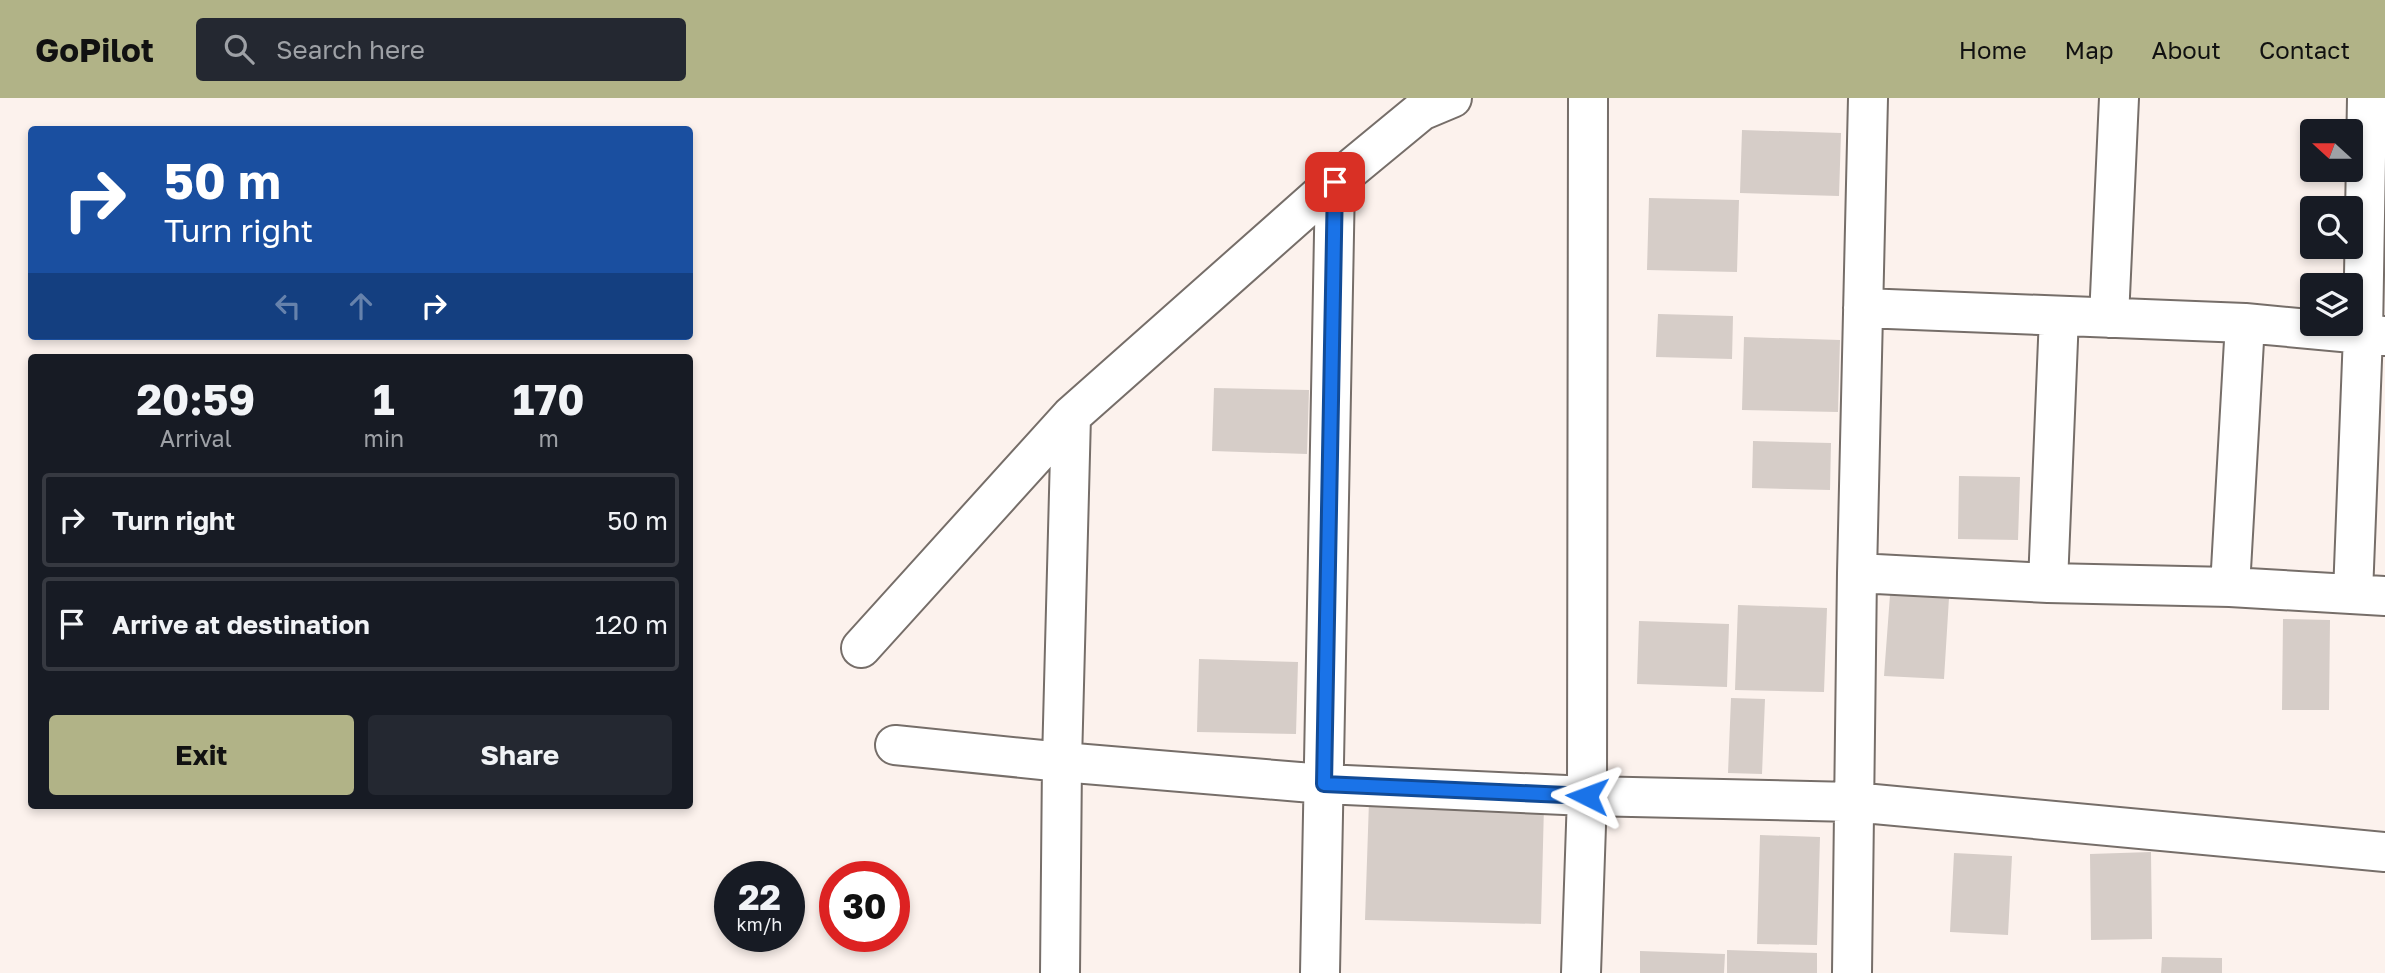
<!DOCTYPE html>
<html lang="en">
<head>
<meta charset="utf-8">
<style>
	body { margin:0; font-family:"Golos Text",sans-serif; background:#242831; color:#f1f3f6; height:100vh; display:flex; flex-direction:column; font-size:26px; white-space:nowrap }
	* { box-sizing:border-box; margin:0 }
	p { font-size:23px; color:#9ea1a6 }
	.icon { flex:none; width:38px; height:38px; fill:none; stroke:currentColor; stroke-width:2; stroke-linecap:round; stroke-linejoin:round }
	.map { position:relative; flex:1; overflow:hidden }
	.details { position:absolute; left:28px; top:256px; width:665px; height:455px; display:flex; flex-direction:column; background:#171b24; border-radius:7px; box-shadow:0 4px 10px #0003 }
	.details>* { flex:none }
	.guide { position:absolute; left:28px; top:28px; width:665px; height:214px; border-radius:7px; box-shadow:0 4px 10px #0003; background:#1a4fa0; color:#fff; overflow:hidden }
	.needle { width:46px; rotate:291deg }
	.controls { position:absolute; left:2300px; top:21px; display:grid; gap:14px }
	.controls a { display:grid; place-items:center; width:63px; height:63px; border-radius:7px; background:#171b24; box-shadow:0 4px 10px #0003; font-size:35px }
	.speed { position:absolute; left:714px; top:763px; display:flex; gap:14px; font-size:35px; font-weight:700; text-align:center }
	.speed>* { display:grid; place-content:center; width:91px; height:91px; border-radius:50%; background:#171b24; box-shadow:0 4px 10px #0003; line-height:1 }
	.speed small { font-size:18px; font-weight:400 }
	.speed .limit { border:10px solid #d22; background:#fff; color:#111 }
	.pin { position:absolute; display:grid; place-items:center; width:60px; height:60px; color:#fff; margin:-30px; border-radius:14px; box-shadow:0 4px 10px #0006 }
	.me { position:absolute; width:77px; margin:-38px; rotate:273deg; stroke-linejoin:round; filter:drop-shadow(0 0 5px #0008) }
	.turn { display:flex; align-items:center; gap:24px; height:147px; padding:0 21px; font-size:32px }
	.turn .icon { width:91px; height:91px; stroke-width:2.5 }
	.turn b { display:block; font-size:49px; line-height:60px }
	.lanes { display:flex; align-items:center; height:66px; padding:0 21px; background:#0003; justify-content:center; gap:35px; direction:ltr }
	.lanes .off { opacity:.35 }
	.eta { display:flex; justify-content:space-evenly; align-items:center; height:119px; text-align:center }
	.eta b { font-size:42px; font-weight:700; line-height:49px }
	.button { display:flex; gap:14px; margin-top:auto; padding:14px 21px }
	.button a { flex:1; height:80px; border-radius:7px; background:#b1b387; color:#111; font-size:28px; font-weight:700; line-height:80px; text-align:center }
	.button a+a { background:#242831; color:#f1f3f6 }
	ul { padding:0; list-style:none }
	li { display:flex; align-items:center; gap:21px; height:94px; margin:0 14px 10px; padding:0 7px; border:4px solid #363941; border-radius:7px }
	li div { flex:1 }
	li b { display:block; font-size:26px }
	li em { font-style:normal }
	header { display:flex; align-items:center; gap:42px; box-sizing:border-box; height:98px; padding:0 35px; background:#b1b387; color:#111 }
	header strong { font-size:33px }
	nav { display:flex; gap:38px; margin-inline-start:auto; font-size:24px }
	.search { width:490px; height:63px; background:#242831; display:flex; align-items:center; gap:18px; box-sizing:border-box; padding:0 24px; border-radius:7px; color:#9ea1a6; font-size:26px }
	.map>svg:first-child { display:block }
	.building { fill:#d6cdc8 }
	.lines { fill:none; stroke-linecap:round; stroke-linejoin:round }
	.minor-casing { stroke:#766e69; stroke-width:42 }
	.minor { stroke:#fff; stroke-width:38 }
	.route-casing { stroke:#114b97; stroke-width:18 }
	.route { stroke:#1a73e8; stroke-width:12 }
</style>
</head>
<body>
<header>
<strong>GoPilot</strong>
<div class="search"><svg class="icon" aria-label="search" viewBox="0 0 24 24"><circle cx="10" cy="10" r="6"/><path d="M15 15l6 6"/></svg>Search here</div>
<nav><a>Home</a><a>Map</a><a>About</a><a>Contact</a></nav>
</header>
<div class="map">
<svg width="2385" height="875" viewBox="0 0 2385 875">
	<rect width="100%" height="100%" fill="#fcf2ed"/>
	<path class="building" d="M1742,32l99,3 -2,63 -99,-3z
		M1649,100l90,2 -2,72 -90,-2z
		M1658,216l75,2 -1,43 -76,-2z
		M1744,239l96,3 -2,72 -96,-2z
		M1214,290l95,2 -2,64 -95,-3z
		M1753,343l78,2 -1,47 -78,-2z
		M1959,378l61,1 -2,63 -60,-1z
		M1890,497l59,3 -5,81 -60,-3z
		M1738,507l89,3 -3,84 -89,-2z
		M2283,521l47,1 -1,90h-47z
		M1639,523l90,3 -2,63 -90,-3z
		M1199,561l99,3 -2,72 -99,-2z
		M1731,600l34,1 -3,75 -34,-1z
		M1369,703l175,4 -3,119 -176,-4z
		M1760,737l60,2 -3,108 -60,-1z
		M2151,754l1,87 -61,1 -1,-86z
		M1954,755l58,3 -4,79 -58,-3z
		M1727,852l90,3v20h-90z
		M1640,853l85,3 -1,19h-84z
		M2162,859l60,1v15h-61z"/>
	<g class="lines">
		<defs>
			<path id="minor" d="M1863,210l382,15 140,13
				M2109,220l10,-220
				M1857,475l191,10 182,4 155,9
				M2048,485l11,-267
				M2230,489l15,-264
				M2353,496l10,-260 4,-236
				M861,550l210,-232 264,-234 86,-71 31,-13
				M895,647l167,17 262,22 263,12 266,6 532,50
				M1060,875l2,-211 9,-346
				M1320,875l15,-791
				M1581,875l6,-177 1,-698
				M1852,875l5,-400 11,-475"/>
		</defs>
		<use href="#minor" class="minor-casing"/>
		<use href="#minor" class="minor"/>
	</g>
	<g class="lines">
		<defs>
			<path id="route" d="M1335,84l-11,602 263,12"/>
		</defs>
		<use href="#route" class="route-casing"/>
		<use href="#route" class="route"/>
	</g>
</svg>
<div class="controls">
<a><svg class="needle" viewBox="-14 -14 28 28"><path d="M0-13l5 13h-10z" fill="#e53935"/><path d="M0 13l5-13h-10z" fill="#9ea1a6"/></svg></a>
<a><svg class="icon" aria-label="search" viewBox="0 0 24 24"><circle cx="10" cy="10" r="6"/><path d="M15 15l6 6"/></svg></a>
<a><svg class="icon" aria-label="layers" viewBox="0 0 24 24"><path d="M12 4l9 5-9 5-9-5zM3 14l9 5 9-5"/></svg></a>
</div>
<div class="speed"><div>22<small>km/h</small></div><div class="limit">30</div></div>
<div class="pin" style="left:1335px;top:84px;background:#d93025"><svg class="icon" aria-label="arrive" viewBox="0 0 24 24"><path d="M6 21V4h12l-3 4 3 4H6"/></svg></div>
<svg class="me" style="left:1587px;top:698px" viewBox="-20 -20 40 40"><path d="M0-17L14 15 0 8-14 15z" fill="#1a73e8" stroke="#fff" stroke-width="4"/></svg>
<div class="guide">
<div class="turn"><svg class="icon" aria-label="right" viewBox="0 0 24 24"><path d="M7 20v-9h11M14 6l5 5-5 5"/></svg><div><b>50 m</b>Turn right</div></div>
<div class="lanes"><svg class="icon off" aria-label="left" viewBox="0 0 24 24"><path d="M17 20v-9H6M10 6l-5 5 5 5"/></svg><svg class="icon off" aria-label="ahead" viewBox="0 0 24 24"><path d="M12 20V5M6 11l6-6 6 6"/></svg><svg class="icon" aria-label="right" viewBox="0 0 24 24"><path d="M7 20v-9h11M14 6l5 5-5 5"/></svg></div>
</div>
<section class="details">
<div class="eta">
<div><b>20:59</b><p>Arrival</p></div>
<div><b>1</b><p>min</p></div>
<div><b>170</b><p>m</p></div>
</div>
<ul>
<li><svg class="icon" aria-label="right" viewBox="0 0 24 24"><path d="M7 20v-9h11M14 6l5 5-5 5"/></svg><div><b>Turn right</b></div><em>50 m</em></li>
<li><svg class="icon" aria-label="arrive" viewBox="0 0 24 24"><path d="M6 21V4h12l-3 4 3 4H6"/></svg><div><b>Arrive at destination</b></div><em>120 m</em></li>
</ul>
<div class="button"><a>Exit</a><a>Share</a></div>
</section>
</div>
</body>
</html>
